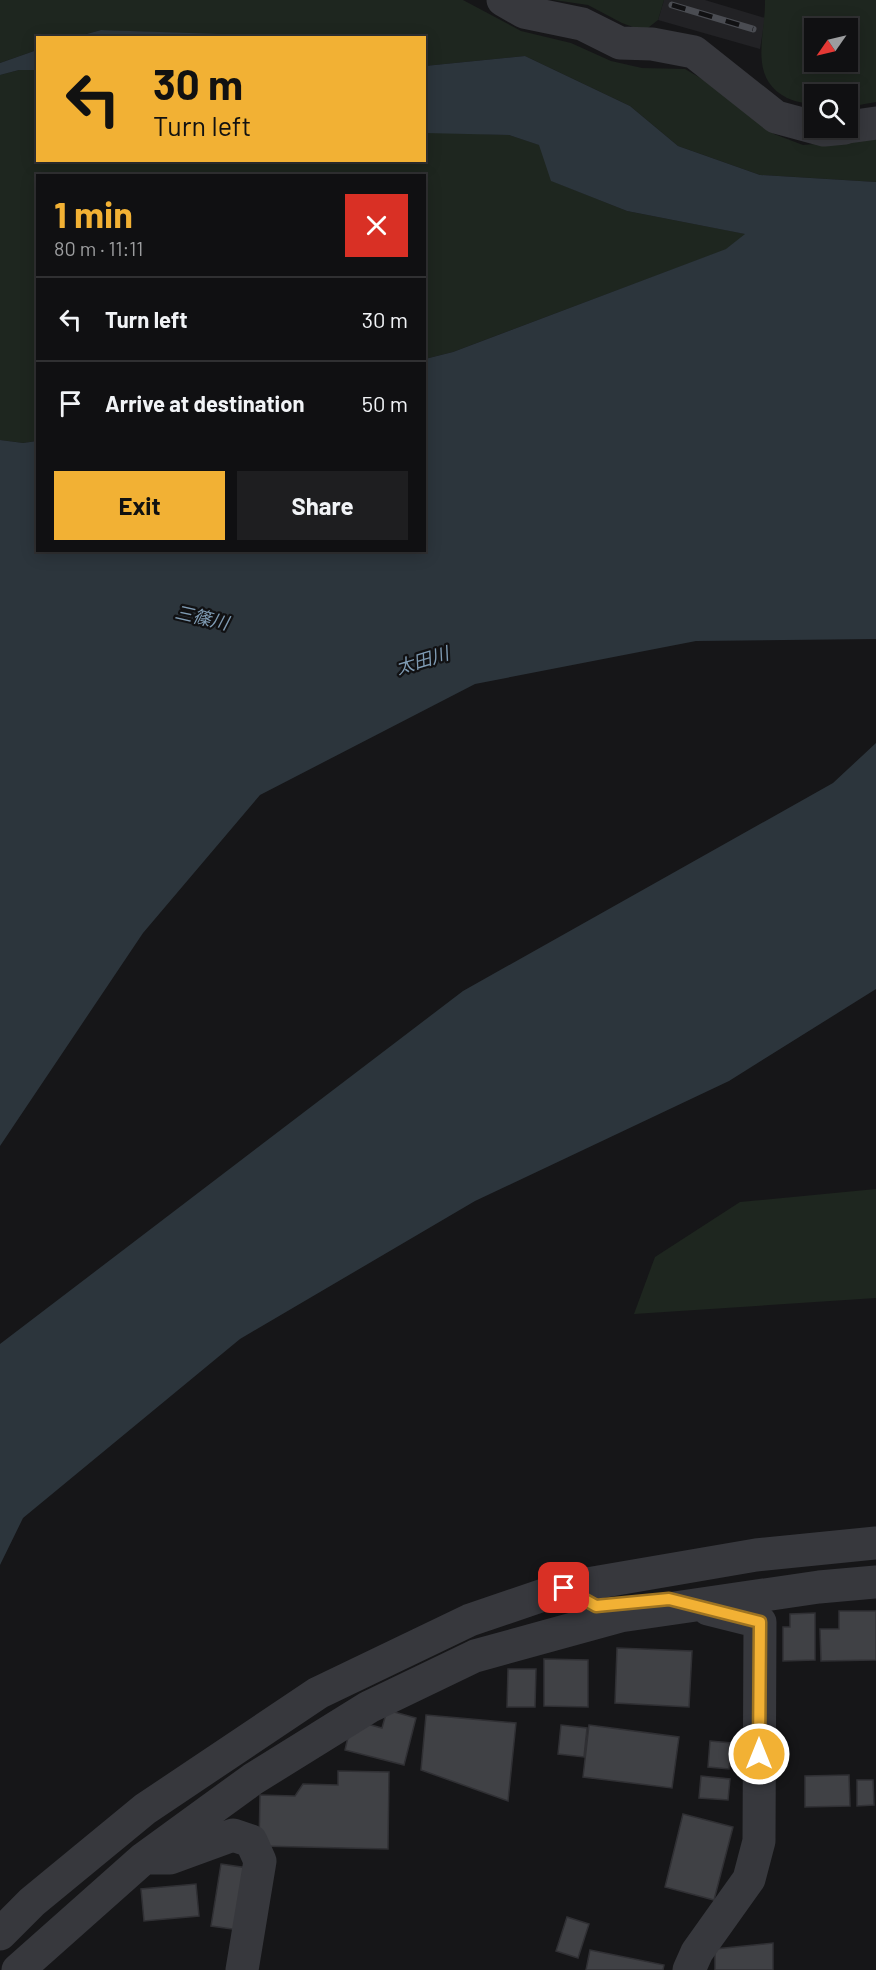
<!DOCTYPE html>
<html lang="en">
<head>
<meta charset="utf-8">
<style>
	body { margin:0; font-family:Barlow,"Noto Sans JP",sans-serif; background:#1e1e20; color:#f1f3f6; height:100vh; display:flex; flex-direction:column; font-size:22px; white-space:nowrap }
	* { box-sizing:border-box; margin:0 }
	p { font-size:20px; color:#9c9d9f }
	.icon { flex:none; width:33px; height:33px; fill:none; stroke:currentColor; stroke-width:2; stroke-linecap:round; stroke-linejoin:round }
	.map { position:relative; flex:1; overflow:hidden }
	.sheet { position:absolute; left:36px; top:174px; width:390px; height:378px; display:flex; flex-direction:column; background:#101012; border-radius:0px; box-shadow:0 3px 15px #0003,0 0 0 2px #303032 }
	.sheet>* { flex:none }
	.hud { position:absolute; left:36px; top:36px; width:390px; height:126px; border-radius:0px; box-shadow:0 3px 15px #0003,0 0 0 2px #303032; background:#f2b134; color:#111; overflow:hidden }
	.needle { width:39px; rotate:236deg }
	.controls { position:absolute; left:804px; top:18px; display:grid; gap:12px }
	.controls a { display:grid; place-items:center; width:54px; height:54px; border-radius:0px; background:#101012; box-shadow:0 3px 15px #0003,0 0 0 2px #303032; font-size:30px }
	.pin { position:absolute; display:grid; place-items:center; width:51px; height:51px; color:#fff; margin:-26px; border-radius:12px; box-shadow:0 3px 9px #0006 }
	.me { position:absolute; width:66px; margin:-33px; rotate:0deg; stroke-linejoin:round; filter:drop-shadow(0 0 4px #0008) }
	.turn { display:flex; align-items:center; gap:21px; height:126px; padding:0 18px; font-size:27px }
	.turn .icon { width:78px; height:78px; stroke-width:2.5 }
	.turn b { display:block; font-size:42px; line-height:51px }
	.round { display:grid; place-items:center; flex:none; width:63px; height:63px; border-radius:0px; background:#1e1e20 }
	.summary { display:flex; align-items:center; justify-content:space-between; height:102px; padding:0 18px }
	h1 { font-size:36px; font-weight:700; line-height:45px; color:#f2b134 }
	.action { display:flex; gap:12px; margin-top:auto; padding:12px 18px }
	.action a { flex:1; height:69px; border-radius:0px; background:#f2b134; color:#111; font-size:24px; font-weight:700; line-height:69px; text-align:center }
	.action a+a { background:#1e1e20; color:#f1f3f6 }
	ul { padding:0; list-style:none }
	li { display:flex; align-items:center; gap:18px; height:84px; padding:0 18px; border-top:2px solid #303032 }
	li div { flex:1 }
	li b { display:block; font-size:22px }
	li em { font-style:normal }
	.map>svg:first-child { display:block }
	.built { fill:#222225 }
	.green { fill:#1e261f; fill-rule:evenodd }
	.water { fill:#2c353c }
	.building { fill:#404145; stroke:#303034; stroke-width:1.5 }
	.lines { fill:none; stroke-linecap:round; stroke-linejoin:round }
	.street { stroke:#37383d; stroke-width:33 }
	.rail-casing { stroke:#4a4c52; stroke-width:7 }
	.rail { stroke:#111113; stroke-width:4.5; stroke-dasharray:14; stroke-linecap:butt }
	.route-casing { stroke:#9d7322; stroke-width:15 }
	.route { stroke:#f2b134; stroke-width:10 }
	.labels { text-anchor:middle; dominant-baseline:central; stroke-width:4.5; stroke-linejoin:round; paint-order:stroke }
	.water-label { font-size:18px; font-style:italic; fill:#7f9bb3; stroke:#111113 }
</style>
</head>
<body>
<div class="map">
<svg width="876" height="1970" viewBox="0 0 876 1970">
	<rect width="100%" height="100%" fill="#161618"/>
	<path class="built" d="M664,0h41l60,18 -5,31 -102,-29z"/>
	<path class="green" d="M0,0h463l58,31 50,12 40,18 31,7 43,1 29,17 60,48 29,11 73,-6v43l-116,-7 -82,-29 -48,-40 -105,-50 -100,10 -1,-28h-121l-202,-8 -25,7 -38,1 -1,12 -37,13z
		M554,0h110l-6,20 -14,11 -22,-8 -34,-18z
		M765,0h111v102l-28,5v-13h-34v11c-8,-2 -19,-3 -27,-7 -40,-20 -21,-64 -22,-98zM814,28h34v34h-34z
		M19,70h18l1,90h386l1,-28 84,3 31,10 12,36 75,30 119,23 -19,15 -274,103 -28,7 -1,-183h-386l-1,265 -14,2 -23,-3v-365z
		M876,1189v109l-242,16 21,-57 85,-55z"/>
	<path class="water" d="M101,30l202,7h-227z
		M37,50v20h-18l-19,5v-12z
		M525,56l105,50 48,40 82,29 116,7v457l-180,2 -221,43 -215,111 -117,138 -143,213v-706l23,3 14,-2 1,109h386l1,-191 28,-7 273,-103 19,-15 -118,-23 -76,-30 -12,-36 -30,-10 -84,-2v-67z
		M876,743v246l-147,92 -254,120 -235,138 -217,179 -23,47v-221l463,-353 370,-208z"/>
	<path class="building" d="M839,1611h37v49l-55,1 -1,-32h19z
		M815,1613v47l-32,1v-34h7v-13z
		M617,1648l75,3 -3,56 -74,-4z
		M544,1659l44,1v47l-44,-1z
		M508,1669h28l-1,38h-28z
		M387,1710l29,8 -12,47 -59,-15 7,-30 30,8z
		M426,1715l90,8 -8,78 -87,-31z
		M561,1725l26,3 -3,29 -26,-3z
		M589,1725l90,12 -7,51 -89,-11z
		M710,1741l22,2 -3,26 -21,-2z
		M338,1771l51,1 -1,77 -129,-3 1,-51 35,1 8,-12 35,1z
		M849,1775l1,31 -45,1v-31z
		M701,1776l29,3 -2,21 -29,-2z
		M857,1780h16l1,25 -17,1z
		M683,1814l50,13 -19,73 -49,-13z
		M221,1864l27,4 -9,62 -28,-4z
		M196,1884l3,32 -55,5 -3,-32z
		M567,1917l22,7 -11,34 -22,-7z
		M773,1943v27h-58v-21z
		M590,1950l74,15 -1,5h-77z"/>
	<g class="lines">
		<path class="street" d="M503,0l21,12 58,12 38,19 32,1 42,8 82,65 48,13 21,-2
			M848,127l28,-4
			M153,1858h17l63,-23 18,6 9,20 -18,109
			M0,1934l32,-32 113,-93 173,-116 152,-73 94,-32 192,-33 120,-12
			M18,1970l125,-111 110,-80 116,-72 106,-51 145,-40 199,-29 57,-5
			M689,1970l8,-18 52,-73 10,-38 1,-219 -52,-13"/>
		<defs>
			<path id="rail" d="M672,5l81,24"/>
		</defs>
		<use href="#rail" class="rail-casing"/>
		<use href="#rail" class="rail"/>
	</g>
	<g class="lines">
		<defs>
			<path id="route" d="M564,1588l32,18 73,-7 91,23 -1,132"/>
		</defs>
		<use href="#route" class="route-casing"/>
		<use href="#route" class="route"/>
	</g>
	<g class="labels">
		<g class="water-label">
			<text transform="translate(202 617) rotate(13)">三篠川</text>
			<text transform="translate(422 660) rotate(-17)">太田川</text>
		</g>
	</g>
</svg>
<div class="controls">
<a><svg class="needle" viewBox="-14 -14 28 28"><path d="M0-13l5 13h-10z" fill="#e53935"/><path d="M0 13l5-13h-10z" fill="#9c9d9f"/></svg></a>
<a><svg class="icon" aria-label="search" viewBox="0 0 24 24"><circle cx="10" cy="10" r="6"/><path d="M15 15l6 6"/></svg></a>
</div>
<div class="pin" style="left:564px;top:1588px;background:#d93025"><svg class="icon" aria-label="arrive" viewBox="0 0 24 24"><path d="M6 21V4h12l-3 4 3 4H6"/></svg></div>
<svg class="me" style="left:759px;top:1754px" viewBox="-20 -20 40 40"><circle r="17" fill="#f2b134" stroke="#fff" stroke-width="3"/><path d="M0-11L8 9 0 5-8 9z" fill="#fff"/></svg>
<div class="hud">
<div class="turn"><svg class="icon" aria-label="left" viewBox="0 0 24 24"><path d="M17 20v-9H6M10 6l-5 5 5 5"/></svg><div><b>30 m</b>Turn left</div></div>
</div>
<section class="sheet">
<div class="summary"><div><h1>1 min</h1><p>80 m · 11:11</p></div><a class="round" style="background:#d93025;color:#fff"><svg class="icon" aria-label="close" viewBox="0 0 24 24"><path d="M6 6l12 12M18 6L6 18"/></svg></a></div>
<ul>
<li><svg class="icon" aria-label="left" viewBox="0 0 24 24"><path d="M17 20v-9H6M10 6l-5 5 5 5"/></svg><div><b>Turn left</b></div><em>30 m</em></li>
<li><svg class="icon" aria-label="arrive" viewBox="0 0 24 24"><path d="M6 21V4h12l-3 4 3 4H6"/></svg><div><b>Arrive at destination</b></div><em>50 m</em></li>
</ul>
<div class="action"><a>Exit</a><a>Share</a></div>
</section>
</div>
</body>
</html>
